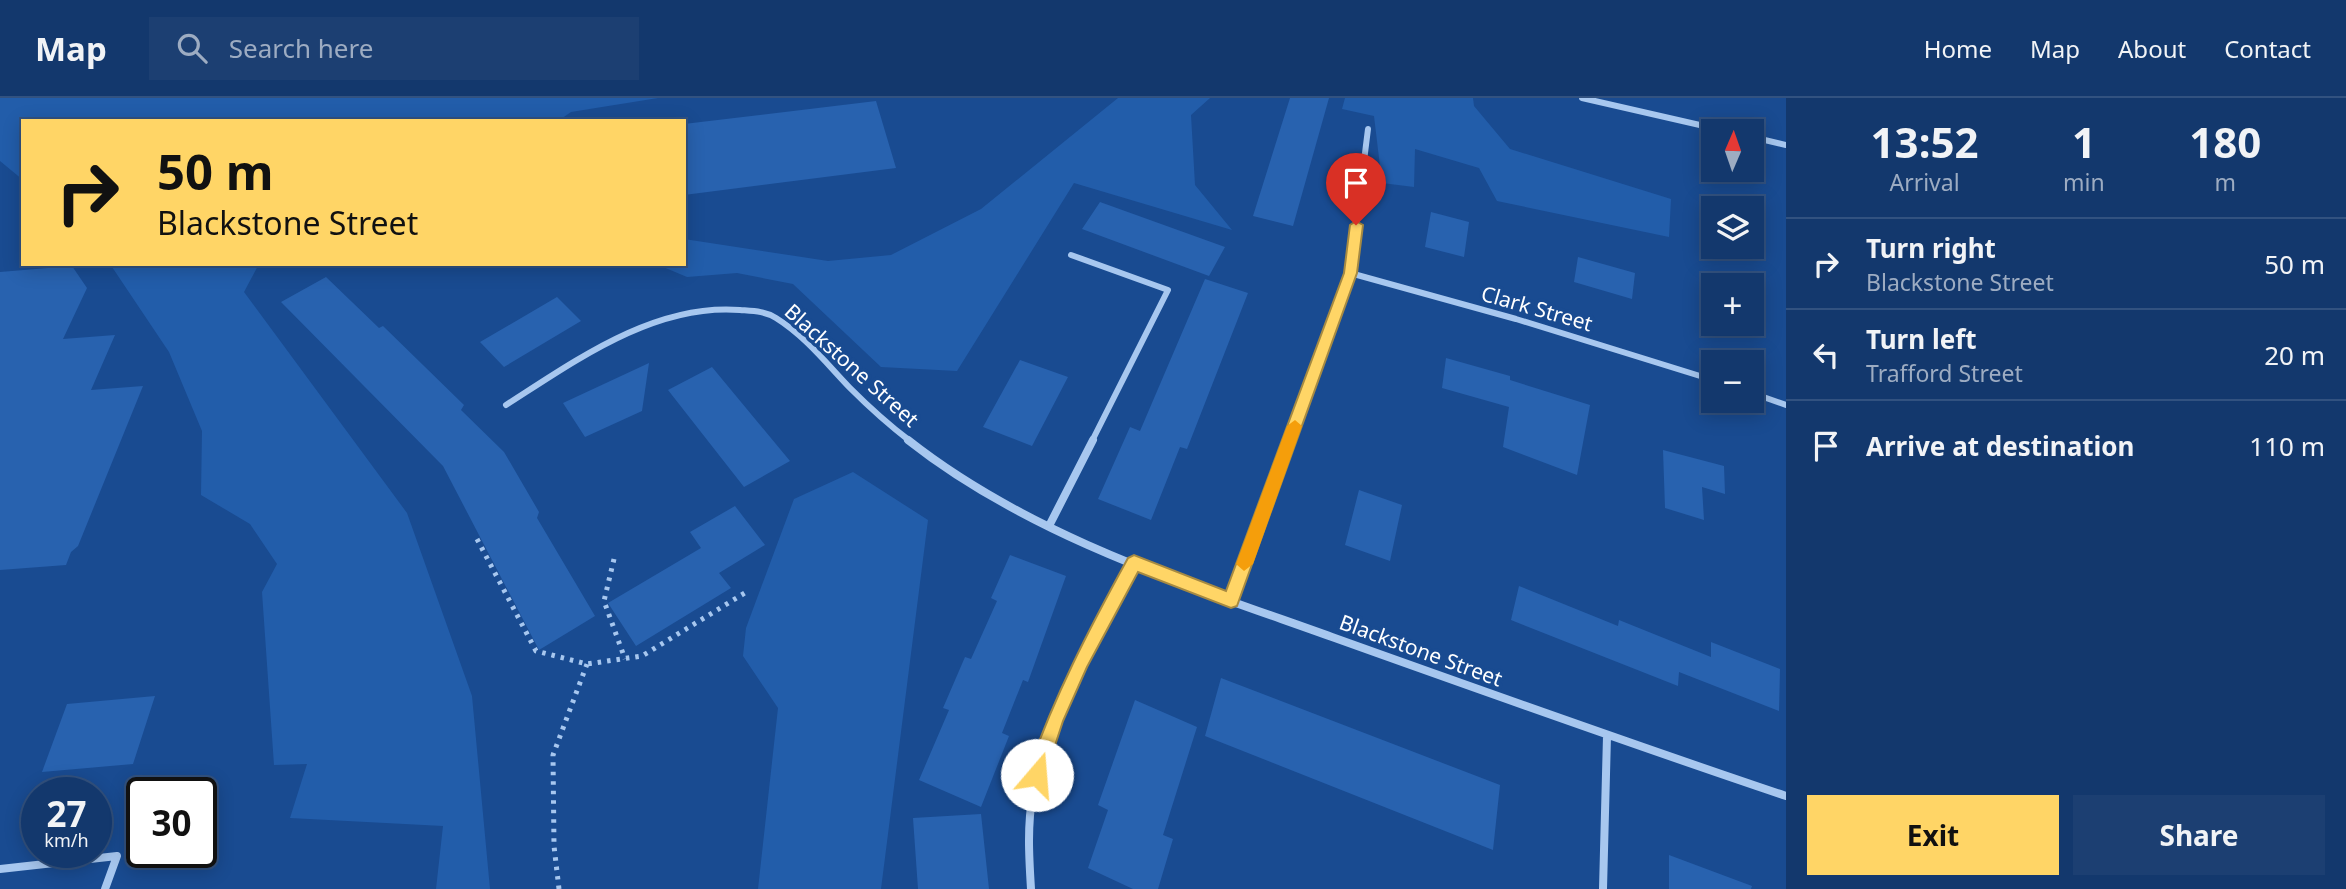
<!DOCTYPE html>
<html lang="en">
<head>
<meta charset="utf-8">
<style>
	body { margin:0; font-family:"Noto Sans",sans-serif; background:#1c3f72; color:#f1f3f6; height:100vh; display:flex; flex-direction:column; font-size:26px; white-space:nowrap }
	* { box-sizing:border-box; margin:0 }
	p { font-size:23px; color:#9dacc2 }
	.icon { flex:none; width:38px; height:38px; fill:none; stroke:currentColor; stroke-width:2; stroke-linecap:round; stroke-linejoin:round }
	.map { position:relative; flex:1; overflow:hidden }
	.side { display:flex; flex-direction:column; background:#13386d; width:560px }
	.side>* { flex:none }
	.banner { position:absolute; left:21px; top:21px; width:665px; height:147px; border-radius:0px; box-shadow:0 4px 18px #0003,0 0 0 2px #325280; background:#ffd566; color:#111; overflow:hidden }
	.needle { width:46px; rotate:2deg }
	.buttons { position:absolute; left:1701px; top:21px; display:grid; gap:14px }
	.buttons a { display:grid; place-items:center; width:63px; height:63px; border-radius:0px; background:#13386d; box-shadow:0 4px 18px #0003,0 0 0 2px #325280; font-size:35px }
	.speed { position:absolute; left:21px; top:679px; display:flex; gap:14px; font-size:35px; font-weight:700; text-align:center }
	.speed>* { display:grid; place-content:center; width:91px; height:91px; border-radius:50%; background:#13386d; box-shadow:0 4px 18px #0003,0 0 0 2px #325280; line-height:1 }
	.speed small { font-size:18px; font-weight:400 }
	.speed .limit { border:4px solid #111; border-radius:10px; background:#fff; color:#111 }
	.pin { position:absolute; display:grid; place-items:center; width:60px; height:60px; color:#fff; margin:-72px -30px; border-radius:50% 50% 50% 0; rotate:-45deg; box-shadow:0 0 7px #0007 }
	.pin .icon { rotate:45deg }
	.me { position:absolute; width:77px; margin:-38px; rotate:18deg; stroke-linejoin:round; filter:drop-shadow(0 0 5px #0008) }
	.turn { display:flex; align-items:center; gap:24px; height:147px; padding:0 21px; font-size:32px }
	.turn .icon { width:91px; height:91px; stroke-width:2.5 }
	.turn b { display:block; font-size:49px; line-height:60px }
	.eta { display:flex; justify-content:space-evenly; align-items:center; height:119px; text-align:center }
	.eta b { font-size:42px; font-weight:700; line-height:49px }
	.primary-button { display:flex; gap:14px; margin-top:auto; padding:14px 21px }
	.primary-button a { flex:1; height:80px; border-radius:0px; background:#ffd566; color:#111; font-size:28px; font-weight:700; line-height:80px; text-align:center }
	.primary-button a+a { background:#1c3f72; color:#f1f3f6 }
	ul { padding:0; list-style:none }
	li { display:flex; align-items:center; gap:21px; height:91px; padding:0 21px; border-top:2px solid #325280 }
	li div { flex:1 }
	li b { display:block; font-size:26px }
	li em { font-style:normal }
	header { display:flex; align-items:center; gap:42px; box-sizing:border-box; height:98px; padding:0 35px; background:#13386d; border-bottom:2px solid #325280 }
	header strong { font-size:33px }
	nav { display:flex; gap:38px; margin-inline-start:auto; font-size:24px }
	.search { width:490px; height:63px; background:#1c3f72; display:flex; align-items:center; gap:18px; box-sizing:border-box; padding:0 24px; border-radius:0px; color:#9dacc2; font-size:26px }
	main { display:flex; flex:1; min-height:0 }
	.map>svg:first-child { display:block }
	.green { fill:#225daa }
	.building { fill:#2862af }
	.lines { fill:none; stroke-linecap:round; stroke-linejoin:round }
	.path { stroke:#a7c7ef; stroke-width:5; stroke-dasharray:3.5 6; stroke-linecap:butt }
	.street-far1 { stroke:#a7c7ef; stroke-width:6 }
	.street { stroke:#a7c7ef; stroke-width:8 }
	.route { fill:#ffd566; stroke:#a68a42; stroke-width:2 }
	.slow { fill:#f59e0b }
	.labels { text-anchor:middle; dominant-baseline:central; stroke-width:7; stroke-linejoin:round; paint-order:stroke }
	.street-label { font-size:21px; fill:#fff; stroke:#194b91 }
</style>
</head>
<body>
<header>
<strong>Map</strong>
<div class="search"><svg class="icon" aria-label="search" viewBox="0 0 24 24"><circle cx="10" cy="10" r="6"/><path d="M15 15l6 6"/></svg>Search here</div>
<nav><a>Home</a><a>Map</a><a>About</a><a>Contact</a></nav>
</header>
<main>
<div class="map">
<svg width="1786" height="791" viewBox="0 0 1786 791">
	<rect width="100%" height="100%" fill="#194b91"/>
	<path class="green" d="M0,0h658l-87,14 -13,9h-535v59l-23,-19z
		M1118,0h92l-19,17 4,70 37,45 -158,-47 -117,188 -76,-4 -88,-83 -56,-11 -50,4 -31,-13h28v-25l144,22 63,-6 90,-46z
		M1345,0h128l1,8 36,43 161,50 -2,38 -172,-36 -18,-33 -64,-19 -1,38 -32,-4 -8,-67 -32,-7z
		M110,166h149l-15,28 163,221 65,183 18,193h-54l7,-63 -153,-8 17,-54 -33,1 -12,-173 15,-28 -27,-40 -49,-29 1,-64 -33,-79z
		M853,374l75,48 -47,369h-123l20,-181 -35,-52 3,-28 48,-129z"/>
	<path class="building" d="M1290,0h39l-36,128 -40,-10z
		M876,3l20,67 -212,27v-71z
		M1100,104l125,45 -16,29 -127,-47z
		M1431,114l38,10 -5,35 -39,-10z
		M1578,159l57,16 -3,26 -58,-17z
		M72,168l15,22 -24,51 52,-4 -24,55 52,-4 -65,160 -7,6 -5,13 -66,5v-298z
		M326,179l53,51 4,-2 81,79 -3,5 43,42 35,60 -2,6 58,98 -56,34 -96,-184 -162,-164z
		M1205,181l43,14 -61,156 -7,-2 -29,73 -53,-21 32,-72 10,4z
		M557,199l24,24 -77,46 -24,-25z
		M1446,260l64,18v4l80,25 -13,70 -74,-28 6,-40 -67,-19z
		M1020,262l48,17 -36,69 -49,-19z
		M649,265l-7,48 -57,26 -22,-34z
		M712,269l78,94 -46,26 -76,-97z
		M1663,352l61,16 1,28 -23,-7 2,33 -39,-12z
		M1359,392l43,15 -12,56 -45,-16z
		M735,408l30,39 -46,28 12,15 -95,58 -28,-43 93,-55 -11,-16z
		M1010,457l56,21 -38,106 -5,-2 -21,53 7,3 -28,71 -62,-27 30,-70 -6,-2 22,-51 6,2 26,-58 -6,-3z
		M1519,488l99,40 1,-6 92,37v-15l69,27 -1,42 -100,-39 -1,14 -167,-66z
		M1221,580l279,107 -7,65 -288,-114z
		M155,598l-22,68 -91,8 25,-68z
		M1135,602l62,27 -34,108 10,4 -15,50h-25l-45,-21 20,-58 -10,-5z
		M981,716l8,75h-71l-5,-71z
		M1669,757l83,31 -1,3h-82z"/>
	<g class="lines">
		<path class="path" d="M477,441l59,112 51,13 55,-8 106,-65
			M614,461l-10,42 21,58
			M559,791l-5,-43 -1,-91 34,-91"/>
		<path class="street-far1" d="M1582,0l144,33
			M1752,39l34,8
			M1071,157l97,35 -76,151
			M1350,175l166,46 197,61
			M1752,295l34,12
			M506,307c69,-44 148,-102 234,-95 13,1 25,1 36,8 29,18 51,46 74,70 19,19 39,37 60,53
			M1289,343l61,-168 18,-144"/>
		<path class="street" d="M908,342c123,97 279,145 424,197 151,54 302,108 454,159
			M1049,428l44,-86
			M1231,502l58,-160
			M0,771l117,-13 -12,33
			M1031,791c-2,-32 -4,-64 2,-96 16,-83 61,-157 101,-230
			M1603,791l4,-153"/>
	</g>
	<path class="route" d="M1356,123l7,4 -6,48 -120,333 -6,2 -93,-36 -51,95 -24,54 -20,61 -6,2 -7,-2 -3,-7c26,-77 62,-146 101,-217l6,-3 92,36 118,-318 6,-48z"/>
	<path class="slow" d="M1295,322l7,6 -49,138 -9,7 -8,-7 51,-138z"/>
	<g class="labels">
		<g class="street-label">
			<text transform="translate(1537 210) rotate(16)">Clark Street</text>
			<text transform="translate(852 267) rotate(42)">Blackstone Street</text>
			<text transform="translate(1421 552) rotate(20)">Blackstone Street</text>
		</g>
	</g>
</svg>
<div class="buttons">
<a><svg class="needle" viewBox="-14 -14 28 28"><path d="M0-13l5 13h-10z" fill="#e53935"/><path d="M0 13l5-13h-10z" fill="#9dacc2"/></svg></a>
<a><svg class="icon" aria-label="layers" viewBox="0 0 24 24"><path d="M12 4l9 5-9 5-9-5zM3 14l9 5 9-5"/></svg></a>
<a>+</a>
<a>−</a>
</div>
<div class="speed"><div>27<small>km/h</small></div><div class="limit">30</div></div>
<div class="pin" style="left:1356px;top:127px;background:#d93025"><svg class="icon" aria-label="arrive" viewBox="0 0 24 24"><path d="M6 21V4h12l-3 4 3 4H6"/></svg></div>
<svg class="me" style="left:1037px;top:677px" viewBox="-20 -20 40 40"><circle r="19" fill="#fff"/><path d="M0-13L10 11 0 6-10 11z" fill="#ffd566"/></svg>
<div class="banner">
<div class="turn"><svg class="icon" aria-label="right" viewBox="0 0 24 24"><path d="M7 20v-9h11M14 6l5 5-5 5"/></svg><div><b>50 m</b>Blackstone Street</div></div>
</div>
</div>
<section class="side">
<div class="eta">
<div><b>13:52</b><p>Arrival</p></div>
<div><b>1</b><p>min</p></div>
<div><b>180</b><p>m</p></div>
</div>
<ul>
<li><svg class="icon" aria-label="right" viewBox="0 0 24 24"><path d="M7 20v-9h11M14 6l5 5-5 5"/></svg><div><b>Turn right</b><p>Blackstone Street</p></div><em>50 m</em></li>
<li><svg class="icon" aria-label="left" viewBox="0 0 24 24"><path d="M17 20v-9H6M10 6l-5 5 5 5"/></svg><div><b>Turn left</b><p>Trafford Street</p></div><em>20 m</em></li>
<li><svg class="icon" aria-label="arrive" viewBox="0 0 24 24"><path d="M6 21V4h12l-3 4 3 4H6"/></svg><div><b>Arrive at destination</b></div><em>110 m</em></li>
</ul>
<div class="primary-button"><a>Exit</a><a>Share</a></div>
</section>
</main>
</body>
</html>
